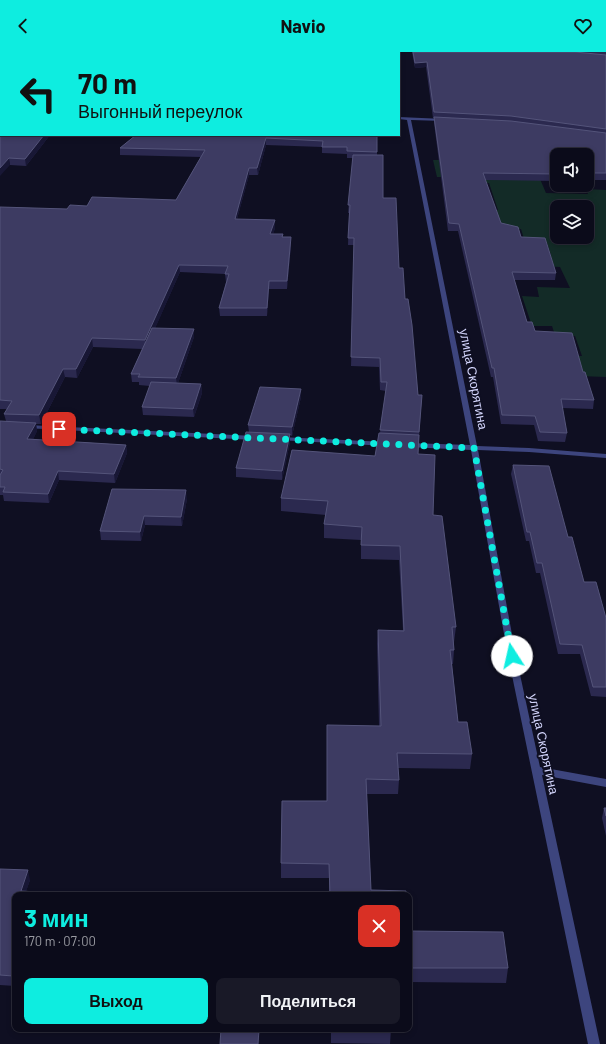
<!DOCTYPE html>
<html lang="ru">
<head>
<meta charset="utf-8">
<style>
	body { margin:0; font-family:Barlow,sans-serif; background:#191927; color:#f1f3f6; height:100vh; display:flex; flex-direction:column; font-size:15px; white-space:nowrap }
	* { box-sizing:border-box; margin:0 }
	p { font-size:13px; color:#9a9ba2 }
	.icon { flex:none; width:22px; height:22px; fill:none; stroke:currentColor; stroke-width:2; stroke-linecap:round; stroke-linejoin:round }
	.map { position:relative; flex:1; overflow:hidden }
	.side { position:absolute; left:12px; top:840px; width:400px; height:140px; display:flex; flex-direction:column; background:#0b0b1a; border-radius:8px; box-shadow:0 2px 6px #0003,0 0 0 1px #2b2b39 }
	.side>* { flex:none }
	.banner { position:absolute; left:0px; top:0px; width:400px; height:84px; box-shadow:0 2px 6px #0003,0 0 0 1px #2b2b39; background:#0eede0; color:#111; overflow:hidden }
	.fabs { position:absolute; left:550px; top:96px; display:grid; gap:8px }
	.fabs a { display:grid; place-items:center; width:44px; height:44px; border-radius:8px; background:#0b0b1a; box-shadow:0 2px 6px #0003,0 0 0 1px #2b2b39; font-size:20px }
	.pin { position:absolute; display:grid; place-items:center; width:34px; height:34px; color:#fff; margin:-17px; border-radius:8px; box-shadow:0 2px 6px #0006 }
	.me { position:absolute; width:44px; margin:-22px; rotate:350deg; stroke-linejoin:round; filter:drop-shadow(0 0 3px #0008) }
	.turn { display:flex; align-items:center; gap:14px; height:84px; padding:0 12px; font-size:18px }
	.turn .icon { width:52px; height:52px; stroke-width:2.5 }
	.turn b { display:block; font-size:28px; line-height:34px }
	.round { display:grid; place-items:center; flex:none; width:42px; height:42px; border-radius:8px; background:#191927 }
	.headline { display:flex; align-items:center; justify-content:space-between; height:68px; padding:0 12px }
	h1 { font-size:24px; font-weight:700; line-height:30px; color:#0eede0 }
	.button { display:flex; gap:8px; margin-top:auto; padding:8px 12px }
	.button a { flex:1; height:46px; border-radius:8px; background:#0eede0; color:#111; font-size:16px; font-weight:700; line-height:46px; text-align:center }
	.button a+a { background:#191927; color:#f1f3f6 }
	header { display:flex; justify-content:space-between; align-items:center; height:52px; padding:0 12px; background:#0eede0; color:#111; font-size:18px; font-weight:700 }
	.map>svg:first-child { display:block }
	.green { fill:#132b27; fill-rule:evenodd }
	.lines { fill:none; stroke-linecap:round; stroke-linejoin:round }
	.street { fill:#3d457e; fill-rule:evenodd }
	.wall { fill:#2b294f }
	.shaded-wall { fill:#181735 }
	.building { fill:#3d3b62; stroke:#54547a }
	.route { stroke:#0eede0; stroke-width:7; stroke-dasharray:0 12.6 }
	.labels { text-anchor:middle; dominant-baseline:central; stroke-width:4; stroke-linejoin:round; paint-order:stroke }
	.street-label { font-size:13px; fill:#d3d5fc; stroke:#0f0f22 }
</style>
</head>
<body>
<header><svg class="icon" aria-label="back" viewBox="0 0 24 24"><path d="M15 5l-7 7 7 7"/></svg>Navio<svg class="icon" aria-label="heart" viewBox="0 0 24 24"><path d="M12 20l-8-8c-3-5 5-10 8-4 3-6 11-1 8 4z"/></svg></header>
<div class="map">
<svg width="606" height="992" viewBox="0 0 606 992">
	<rect width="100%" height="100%" fill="#0f0f22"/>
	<path class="green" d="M0,0h247l-246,1 -1,33z
		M433,108h20l84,12 9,21 42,1 -2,-5 20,1v187l-55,-2 -3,-19h34l-7,-20 -20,-1 -3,-9h-20l-10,-30 17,1 -2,-10 33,1 -10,-21 -20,-1 -5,-10 16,-1 -4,-12 -22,-1 -4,-13h-35l4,-19h8l-9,-27h-9l-2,-6h-41zM557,155h30v30h-30z"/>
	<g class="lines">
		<path class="street" d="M0,52h1v2h-1z
			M399,65l45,2 2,1 -2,1 -33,-1 66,326 52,2 77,6v4l-77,-6 -51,-2 38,206 24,111 66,12v8l-64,-12 58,269h-12l-80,-388 -37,-206 -63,-3 -4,-2 4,-2 62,2 -63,-325 -8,-1z
			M27,373l228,11 3,2 -3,2 -230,-12 -1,-1 1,-1z
			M280,385l107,5 4,2 -4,2 -109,-6 -1,-1 1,-1z"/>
	</g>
	<path class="wall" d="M412,0h194v128h-13l-1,4h-5v-29h-30v28l-1,-2 -71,-1 16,43 20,14 35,36 -1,7h-41l13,42 8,9 48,41 11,28 -1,9 -31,-1 5,25 -2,9 -27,-1 -4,-16 -33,-1 -8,-47h-2l-33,-146h-10l-14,-108v-5h-1l-7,-51 -11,1z
		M1,69l49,14 -24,31 -16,-1z
		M136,83h241v20l6,43 16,70 6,31 13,96h4l-4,59 15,61 23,112 -2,15v-1v9l-1,14h-1l6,58 14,32 -2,15 -72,-1 1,12 -1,14h-31l4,96 35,5h-77v-17h-48v-15l46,-62 52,-75 -2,-82 1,-14h25l-4,-70 -38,-1v-19l-37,-2v-14l2,-9 -45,-4v-13l94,-42 5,-23 6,-42 -6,-1 -1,-23 -28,-1 3,-121h-6l1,-32h-1l5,-55h-6v-4l-25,-1v-6l-56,-2 -8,30h-9l-12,44 38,1v8l-2,6h10v3h8v8l-4,44h-18l-2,27h-47l-1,-8 7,-26 -1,-8 -45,-2 -25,56 39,9 -16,46 23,1 1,9 -8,24 -51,-2 -1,-8 8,-21 -11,-1v-3h-7l-1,-8 11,-25 -49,-2 -16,31 -12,-1 -24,47h-5l1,7 -4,8 93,6 1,8 -12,30 -56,-3 -10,23 -45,-2 -1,-6h-3v-73l6,-1 -2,-7 3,-5h-7v-202l67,2 20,-3 89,-6 25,-43 -81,-2v-7z
		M301,345l-9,39 -2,-1v7l-8,38 -46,-3v-9l13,-36 -1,-7z
		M513,413l55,72 16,45 22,36v79l-15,-1 -11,-42h-22l-18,-81h-4l-7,-32h-3l-15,-67z
		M187,447l-5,27 -37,-1 -4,16 -40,-1 -1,-9z
		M604,756h2v28l-4,-18z
		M0,817l30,11 -4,11 11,1v3h-22v91l-15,-1z
		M409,879l99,37 -2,15 -97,-1z
		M331,977h60l-1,15 -59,-1z"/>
	<path class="shaded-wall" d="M427,10l-1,5 -11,1v-5z
		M44,83h6l-24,31 -1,-7z
		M266,86v7l-8,30 -1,-7z
		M9,106l1,7 -10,11v-8z
		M249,116v7l-14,51v-7z
		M275,168v8l-4,14 -1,-8z
		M291,185v8l-4,44v-8z
		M179,213l1,7 -34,77 -1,-9z
		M269,229v8l-2,27v-8z
		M194,277v8l-17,49 -1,-8z
		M92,286l1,9 -16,31 -1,-9z
		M63,317l2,8 -24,47 -2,-9z
		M201,332l1,9 -8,24 -1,-8z
		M301,337v8l-9,39v-9z
		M36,371l1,8 -8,17 -2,-9z
		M290,382v8l-8,38v-9z
		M126,393l1,8 -12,30 -1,-9z
		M58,419l1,9 -10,23 -1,-9z
		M186,438l1,9 -5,27 -1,-9z
		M144,464l1,9 -4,16 -1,-9z
		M28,818l2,10 -5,15 -4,-4z
		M15,915v18l-2,-9z
		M259,977h1l-1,15h-1z"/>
	<path class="building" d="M322,0h60v1h-60z
		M413,0h162l31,3v74l-95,-13 -77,-4 -7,-50 -12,1z
		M434,65l77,4 95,12v40h-14l2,4h-7v-22h-30v20l-1,-1 -73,-1 18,50 17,4 3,10 24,1 11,35 -44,-1 15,50h5l3,9 37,2 11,39h2l9,28 -33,-1 6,34 -27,-1 -5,-16 -33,-1 -8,-47h-2l-33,-144 -10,-1z
		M0,69h1v14h43l-19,24 -16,-1 -9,10z
		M136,83h241v17l-30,-1v-4h-25l1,-6 -57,-3 -9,30h-8l-14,51 40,1 -5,14h13l-1,3h9l-4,44h-18l-2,27h-48l10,-34h-4l3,-8 -49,-1 -34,75 -53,-2 -16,31h-13l-24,46 -35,-1 8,-13 -12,-1v-193l67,2 3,-4 17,1 5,-9 84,3 29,-50 -85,-2z
		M353,103h30v43h13l3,70h4l2,31h3l4,26 6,70h4l-3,37 -39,-2 7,-48h-6l-1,-24 -29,-1 3,-119h-6l2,-33h-2z
		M152,276l42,1 -18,49 -38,-1 2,-3h-9z
		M151,330l50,2 -8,25 -51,-2z
		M260,335l41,2 -9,38 -44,-2z
		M0,369l36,2 -9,16 99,6 -12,29 -56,-3 -10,23 -45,-2 2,-5h-5v-12l3,-5 -3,-1z
		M246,380l44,2 -8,37 -46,-3z
		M379,381l40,2 -1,19 17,1 -2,60 9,1 14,111h-4l2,23h-4l8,72h9l5,32 -75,-1 2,27 -33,-1 5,111 35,1v4h-76l-1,-31 -48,-1 1,-62h45v-76l54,1 -3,-96 26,1 -4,-85 -39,-1 1,-18 -38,-3 4,-23 -47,-3 11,-48 83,6z
		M513,413l36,1 19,71h4l12,45h12l10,36v69h-13l-11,-42 -22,-1 -18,-81h-5l-7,-31h-3z
		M112,437l74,1 -5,27 -37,-1 -4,16 -40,-1z
		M604,756h2v8z
		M0,817l28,1 -7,21 16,1 -1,3h-21v72l-2,9 -13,-1z
		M409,879l94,1 5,36h-99z
		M221,977h38l-1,15h-38z"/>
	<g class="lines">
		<path class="route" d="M59,377l415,19 38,208"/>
	</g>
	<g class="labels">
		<g class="street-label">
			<text transform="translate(474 327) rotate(79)">улица Скорятина</text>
			<text transform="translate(544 692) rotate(78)">улица Скорятина</text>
		</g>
	</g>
</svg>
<div class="fabs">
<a><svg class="icon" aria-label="sound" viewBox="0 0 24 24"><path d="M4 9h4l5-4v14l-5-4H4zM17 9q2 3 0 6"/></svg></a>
<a><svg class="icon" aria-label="layers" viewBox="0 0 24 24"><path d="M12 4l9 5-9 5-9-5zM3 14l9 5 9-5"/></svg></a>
</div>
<div class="pin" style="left:59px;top:377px;background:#d93025"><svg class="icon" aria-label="arrive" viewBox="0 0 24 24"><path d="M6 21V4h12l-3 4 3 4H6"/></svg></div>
<svg class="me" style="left:512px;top:604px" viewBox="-20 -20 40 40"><circle r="19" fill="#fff"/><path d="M0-13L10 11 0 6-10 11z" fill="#0eede0"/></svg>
<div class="banner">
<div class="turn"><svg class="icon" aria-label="left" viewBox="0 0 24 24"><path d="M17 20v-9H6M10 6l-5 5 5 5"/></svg><div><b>70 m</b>Выгонный переулок</div></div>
</div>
<section class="side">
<div class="headline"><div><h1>3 мин</h1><p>170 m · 07:00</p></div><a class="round" style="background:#d93025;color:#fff"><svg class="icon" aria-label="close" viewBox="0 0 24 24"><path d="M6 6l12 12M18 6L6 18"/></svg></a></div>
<div class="button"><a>Выход</a><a>Поделиться</a></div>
</section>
</div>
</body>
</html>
